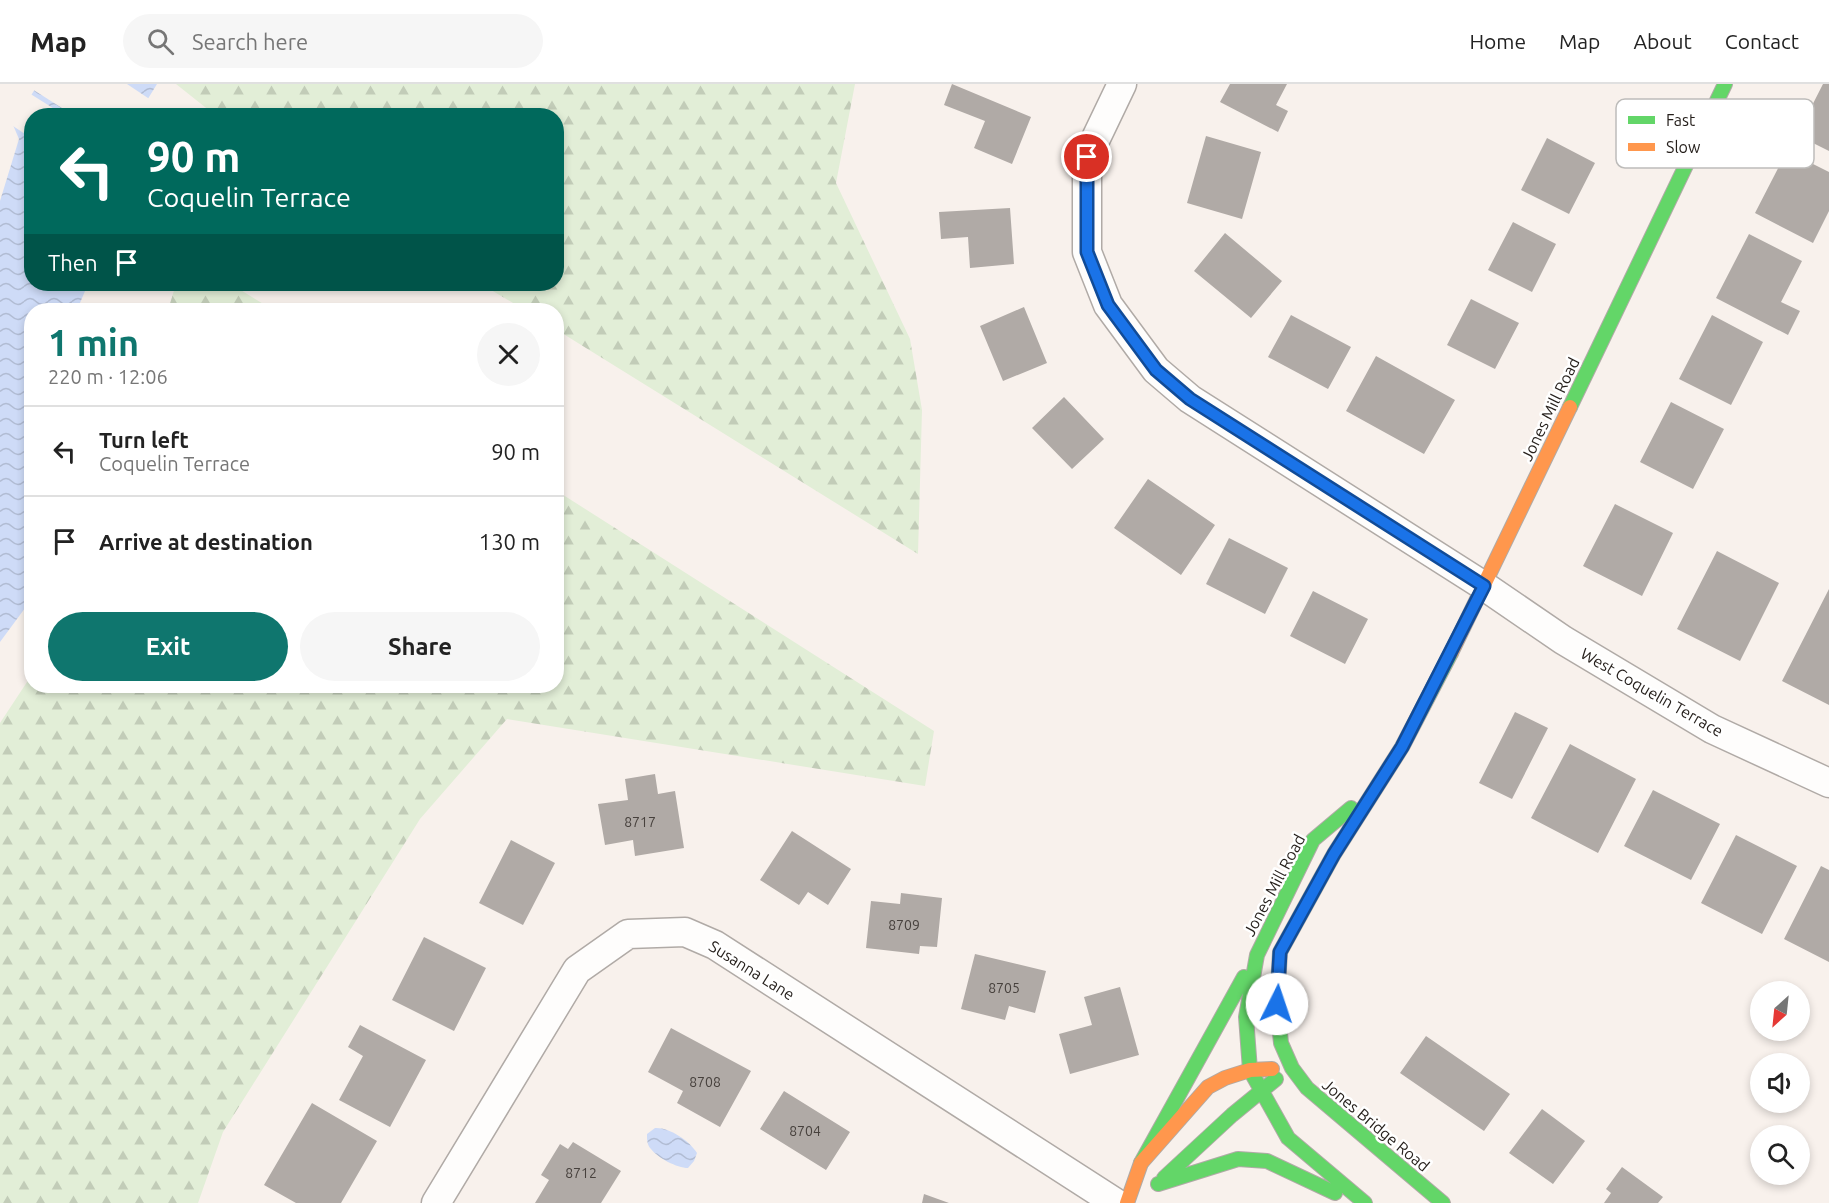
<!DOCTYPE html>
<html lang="en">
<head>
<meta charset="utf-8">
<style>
	body { margin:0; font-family:Ubuntu,sans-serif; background:#f6f6f6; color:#222; height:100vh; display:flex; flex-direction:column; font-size:22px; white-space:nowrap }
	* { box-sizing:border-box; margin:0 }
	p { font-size:20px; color:#767676 }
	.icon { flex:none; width:33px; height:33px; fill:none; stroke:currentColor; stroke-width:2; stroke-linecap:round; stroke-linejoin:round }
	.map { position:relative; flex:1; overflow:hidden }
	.drawer { position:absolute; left:24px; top:219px; width:540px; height:390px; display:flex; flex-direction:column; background:#fff; border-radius:24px; box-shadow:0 3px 9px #0003 }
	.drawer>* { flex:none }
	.top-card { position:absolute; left:24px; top:24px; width:540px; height:183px; border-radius:24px; box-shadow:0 3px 9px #0003; background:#00695c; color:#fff; overflow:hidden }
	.needle { width:39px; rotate:207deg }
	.controls { position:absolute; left:1750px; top:897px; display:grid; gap:12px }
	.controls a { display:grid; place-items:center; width:60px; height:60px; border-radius:50%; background:#fff; box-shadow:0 3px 9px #0003; font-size:30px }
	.pin { position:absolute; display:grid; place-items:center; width:51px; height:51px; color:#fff; margin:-26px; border:3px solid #fff; border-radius:50%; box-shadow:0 2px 6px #0007 }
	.me { position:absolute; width:66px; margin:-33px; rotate:4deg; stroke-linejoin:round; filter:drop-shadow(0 0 4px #0008) }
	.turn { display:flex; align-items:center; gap:21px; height:126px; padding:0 24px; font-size:27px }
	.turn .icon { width:78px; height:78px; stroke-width:2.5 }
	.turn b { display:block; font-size:42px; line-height:51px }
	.then { display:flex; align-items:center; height:57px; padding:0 24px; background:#0003; gap:12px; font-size:22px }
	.round { display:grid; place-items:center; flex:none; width:63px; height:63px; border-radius:32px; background:#f6f6f6 }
	.summary { display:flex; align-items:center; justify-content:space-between; height:102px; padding:0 24px }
	h1 { font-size:36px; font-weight:600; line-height:45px; color:#0f766e }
	.button { display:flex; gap:12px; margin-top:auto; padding:12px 24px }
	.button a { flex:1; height:69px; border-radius:36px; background:#0f766e; color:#fff; font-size:24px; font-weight:600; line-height:69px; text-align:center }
	.button a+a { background:#f6f6f6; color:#222 }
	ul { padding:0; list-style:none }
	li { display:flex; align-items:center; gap:18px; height:90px; padding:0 24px; border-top:2px solid #e0e0e0 }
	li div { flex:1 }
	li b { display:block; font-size:22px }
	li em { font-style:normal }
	header { display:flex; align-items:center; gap:36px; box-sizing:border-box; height:84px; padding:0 30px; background:#fff; border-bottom:2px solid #e0e0e0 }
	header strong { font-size:28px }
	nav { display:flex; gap:33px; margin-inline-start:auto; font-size:21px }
	.search { width:420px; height:54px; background:#f6f6f6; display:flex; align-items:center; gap:15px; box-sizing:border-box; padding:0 21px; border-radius:33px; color:#767676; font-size:22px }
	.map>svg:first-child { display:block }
	.forest { fill:url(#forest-firs) }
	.water { fill:url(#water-waves) }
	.pier { fill:#f8f1ec }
	.building { fill:#b0aaa6 }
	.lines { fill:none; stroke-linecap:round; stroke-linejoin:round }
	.street-casing { stroke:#b0aaa6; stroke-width:31 }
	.fast-casing { stroke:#b0aaa6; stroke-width:16 }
	.slow-casing { stroke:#b0aaa6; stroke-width:16 }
	.street { stroke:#fefdfc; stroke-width:28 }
	.fast { stroke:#63d668; stroke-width:14 }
	.slow { stroke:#ff974d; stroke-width:14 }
	.route-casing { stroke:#114b97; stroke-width:15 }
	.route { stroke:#1a73e8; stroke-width:10 }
	.labels { text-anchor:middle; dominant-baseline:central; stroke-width:5; stroke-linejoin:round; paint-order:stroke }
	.number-label { font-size:14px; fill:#47413d }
	.street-label { font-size:16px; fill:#241e1a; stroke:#fff }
	.key { fill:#fff; stroke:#bdbcba; stroke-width:1.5 }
	.key-label { font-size:16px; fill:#241e1a }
</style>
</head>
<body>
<header>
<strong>Map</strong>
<div class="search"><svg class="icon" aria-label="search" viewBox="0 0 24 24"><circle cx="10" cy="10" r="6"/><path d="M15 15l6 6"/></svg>Search here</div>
<nav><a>Home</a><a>Map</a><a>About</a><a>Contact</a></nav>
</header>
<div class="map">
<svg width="1829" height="1119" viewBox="0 0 1829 1119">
	<defs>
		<pattern id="forest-firs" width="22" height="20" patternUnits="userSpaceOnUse" patternTransform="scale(1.5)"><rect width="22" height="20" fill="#e2eed7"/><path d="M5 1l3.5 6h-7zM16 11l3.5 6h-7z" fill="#c2ccb8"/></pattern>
		<pattern id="water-waves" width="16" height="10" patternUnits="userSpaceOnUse" patternTransform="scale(1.5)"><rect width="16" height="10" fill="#cedbf7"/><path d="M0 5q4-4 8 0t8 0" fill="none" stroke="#b1bcd3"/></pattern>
	</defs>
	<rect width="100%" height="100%" fill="#f8f1ec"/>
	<path class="forest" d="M176,0h679l-19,99 74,156 12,71 -4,144 -361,-224 -1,-20h-31l-44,-26h75v-168l-341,-1z
		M176,200h55l42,26h-105z
		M557,407l377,240 -9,55 -418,-67 -87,100 -197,313 -25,71h-198v-480l31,-47 1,10h524z"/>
	<path class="water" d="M38,0h119l-19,31 -106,1v168h56l-11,26h-45l-1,290 -31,42v-441l19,-62 -6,-14z
		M655,1044c14,-1 35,13 42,25l-3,8 -6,7c-11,0 -30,-10 -37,-19 -4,-4 -4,-9 -4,-15z"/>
	<path class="pier" d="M35,0h92l24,16 -10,16 -68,-1 -41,-26z
		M29,9l35,22 -32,1 -1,22 -21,-14z"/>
	<path class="building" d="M952,0l79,33 -19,47 -38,-16 11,-27 -41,-16z
		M1230,0h57l-11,21 12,6 -10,21 -58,-30z
		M1823,0h6v67l-32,-16z
		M1206,52l55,16 -19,67 -55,-16z
		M1547,54l48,25 -26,51 -48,-24z
		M1787,67l42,21v39l-16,32 -58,-30z
		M1010,124l4,56 -44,4 -2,-31 -27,2 -2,-27z
		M1513,138l43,22 -24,48 -44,-22z
		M1225,149l57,48 -31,37 -57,-47z
		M1749,150l53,27 -21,41 19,9 -12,24 -72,-37z
		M1471,215l48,24 -24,46 -48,-24z
		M1024,223l23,56 -44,18 -23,-55z
		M1291,231l60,32 -23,42 -60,-32z
		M1712,231l51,27 -32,63 -52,-26z
		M1376,272l79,44 -31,54 -78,-43z
		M1064,313l40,42 -32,30 -40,-41z
		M1671,318l53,27 -31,60 -53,-27z
		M1148,395l67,46 -34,50 -67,-47z
		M1615,420l58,29 -31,63 -59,-30z
		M1229,454l59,30 -23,46 -59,-30z
		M1717,467l62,32 -39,78 -63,-32z
		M1829,505v116l-47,-24z
		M1313,507l55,28 -23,45 -55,-28z
		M1515,628l33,16 -36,71 -33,-16z
		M1570,660l66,35 -38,74 -67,-35z
		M655,690l3,20 17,-3 9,57 -49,8 -2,-16 -28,5 -7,-41 30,-4 -3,-21z
		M1653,706l67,34 -29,56 -67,-34z
		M792,747l59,38 -23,36 -20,-13 -9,13 -39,-25z
		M1736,751l61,31 -35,68 -61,-31z
		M511,756l44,23 -32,62 -44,-22z
		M1821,782l8,4v92l-45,-23z
		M901,809l41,5 -5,49 -17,-1 -1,8 -53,-6 5,-47 29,3z
		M424,853l62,31 -32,63 -62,-31z
		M975,870l71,17 -11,42 -26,-7 -4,14 -44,-11z
		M1120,903l19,68 -69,19 -11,-40 33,-9 -8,-28z
		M360,941l66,35 -36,67 -51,-27 24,-44 -15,-9z
		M671,944l80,43 -31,56 -43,-24 6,-12 -35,-19z
		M1426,952l84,58 -26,37 -84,-58z
		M784,1007l66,41 -24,38 -66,-41z
		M312,1019l65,38 -36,62h-45l-32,-18z
		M1542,1025l43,32 -32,43 -44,-31z
		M573,1058l48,29 -20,32h-66l14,-23 -8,-5 19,-31 8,5z
		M1622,1083l41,30 -5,6h-54l7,-10 -5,-4z
		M924,1110l25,9h-27z"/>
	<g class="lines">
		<defs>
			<path id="street" d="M1122,0l-35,73v95l21,53 48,65 34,29 294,187 79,54 149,89 117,54
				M436,1119l141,-233 51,-36 57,-2 30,13 401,258"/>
			<path id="fast" d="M1570,323l155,-323
				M1351,724l-38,32 -56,115 -11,62 4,53 38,68 77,65
				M1141,1079l103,-186
				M1164,1094l68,-63 44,-36
				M1158,1100l80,-25 29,2 68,32
				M1443,1119l-136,-115 -15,-20 -11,-25 -4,-40 3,-51 54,-98 68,-107 49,-94"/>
			<path id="slow" d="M1451,569l119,-246
				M1127,1119l14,-40 67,-76 17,-9 25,-8 22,-1"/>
		</defs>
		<use href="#street" class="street-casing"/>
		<use href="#fast" class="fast-casing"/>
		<use href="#slow" class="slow-casing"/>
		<use href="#street" class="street"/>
		<use href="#fast" class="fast"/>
		<use href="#slow" class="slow"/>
	</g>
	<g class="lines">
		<defs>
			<path id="route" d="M1087,73v95l21,53 48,65 34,29 294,187 -82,161 -68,107 -54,98 -3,52"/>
		</defs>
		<use href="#route" class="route-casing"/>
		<use href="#route" class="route"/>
	</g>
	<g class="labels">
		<g class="number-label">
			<text x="640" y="738">8717</text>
			<text x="904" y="841">8709</text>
			<text x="1004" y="904">8705</text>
			<text x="705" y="998">8708</text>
			<text x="805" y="1047">8704</text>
			<text x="581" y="1089">8712</text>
		</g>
		<g class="street-label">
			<text transform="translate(1550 325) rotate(-64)">Jones Mill Road</text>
			<text transform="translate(1652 608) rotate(30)">West Coquelin Terrace</text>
			<text transform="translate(1274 801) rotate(-62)">Jones Mill Road</text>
			<text transform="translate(752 886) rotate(32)">Susanna Lane</text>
			<text transform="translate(1376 1041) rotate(40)">Jones Bridge Road</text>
		</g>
	</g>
	<rect x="1616" y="15" width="198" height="69" rx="9" class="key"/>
	<rect x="1628" y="32" width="27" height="8" fill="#63d668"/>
	<rect x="1628" y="59" width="27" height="8" fill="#ff974d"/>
	<g class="key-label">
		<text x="1666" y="42">Fast</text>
		<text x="1666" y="69">Slow</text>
	</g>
</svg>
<div class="controls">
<a><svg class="needle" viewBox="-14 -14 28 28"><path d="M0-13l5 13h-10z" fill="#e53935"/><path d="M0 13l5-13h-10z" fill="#767676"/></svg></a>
<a><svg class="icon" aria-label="sound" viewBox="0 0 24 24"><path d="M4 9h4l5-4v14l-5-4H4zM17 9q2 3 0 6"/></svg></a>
<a><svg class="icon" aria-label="search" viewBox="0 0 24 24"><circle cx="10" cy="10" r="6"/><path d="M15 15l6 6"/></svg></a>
</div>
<div class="pin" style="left:1087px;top:73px;background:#d93025"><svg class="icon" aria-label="arrive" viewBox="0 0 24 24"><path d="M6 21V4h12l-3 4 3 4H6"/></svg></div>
<svg class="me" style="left:1277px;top:920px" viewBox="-20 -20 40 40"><circle r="19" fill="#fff"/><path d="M0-13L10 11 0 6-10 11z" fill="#1a73e8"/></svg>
<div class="top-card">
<div class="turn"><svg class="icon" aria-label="left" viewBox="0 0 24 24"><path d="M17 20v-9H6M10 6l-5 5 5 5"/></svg><div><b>90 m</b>Coquelin Terrace</div></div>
<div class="then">Then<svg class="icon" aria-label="arrive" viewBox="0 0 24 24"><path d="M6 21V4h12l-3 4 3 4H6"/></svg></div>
</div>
<section class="drawer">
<div class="summary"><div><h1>1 min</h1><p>220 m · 12:06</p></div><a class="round"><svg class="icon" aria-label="close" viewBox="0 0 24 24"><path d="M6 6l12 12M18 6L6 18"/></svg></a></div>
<ul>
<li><svg class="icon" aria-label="left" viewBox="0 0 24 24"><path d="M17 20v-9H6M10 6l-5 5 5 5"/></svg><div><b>Turn left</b><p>Coquelin Terrace</p></div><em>90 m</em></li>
<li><svg class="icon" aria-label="arrive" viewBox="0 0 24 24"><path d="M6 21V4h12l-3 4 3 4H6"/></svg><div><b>Arrive at destination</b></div><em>130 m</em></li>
</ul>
<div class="button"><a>Exit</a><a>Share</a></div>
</section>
</div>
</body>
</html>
